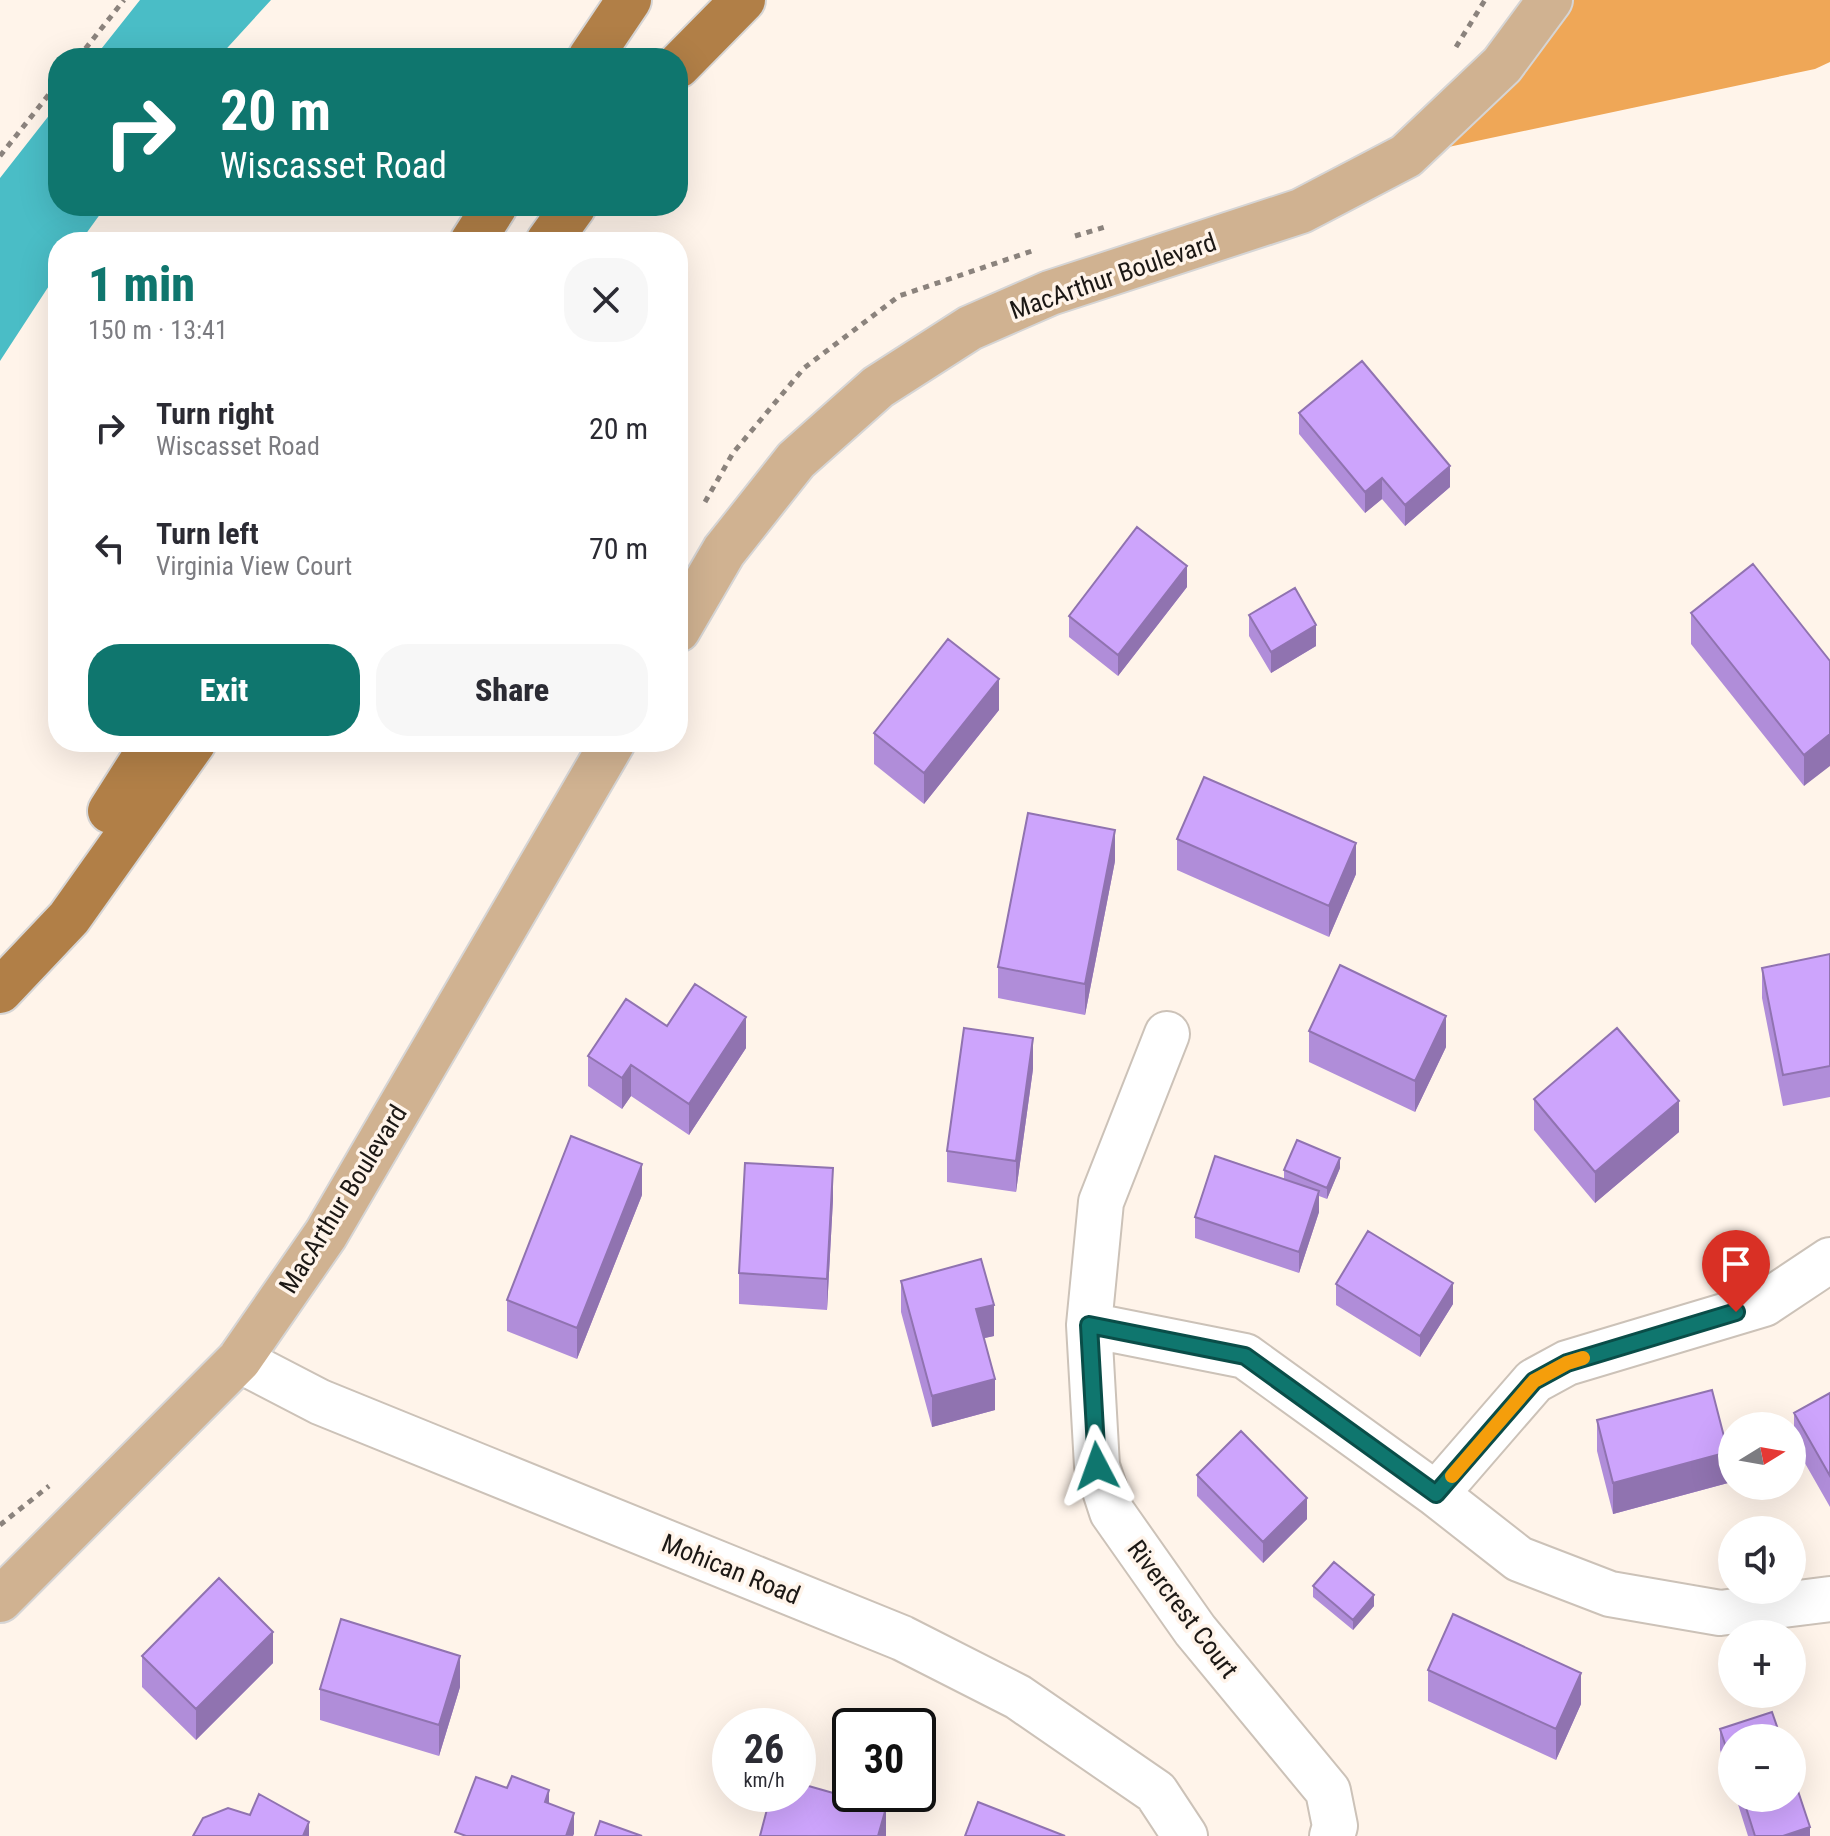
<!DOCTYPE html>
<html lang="en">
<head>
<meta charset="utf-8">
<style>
	body { margin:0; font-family:"Roboto Condensed",sans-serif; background:#f7f7f7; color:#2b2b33; height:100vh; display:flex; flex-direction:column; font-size:30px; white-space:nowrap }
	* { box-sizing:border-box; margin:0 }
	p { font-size:26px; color:#7c7c81 }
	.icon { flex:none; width:44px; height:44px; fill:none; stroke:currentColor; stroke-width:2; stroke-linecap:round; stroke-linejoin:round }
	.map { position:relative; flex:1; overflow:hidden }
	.panel { position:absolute; left:48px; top:232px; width:640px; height:520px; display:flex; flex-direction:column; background:#fff; border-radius:32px; box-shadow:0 8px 32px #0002 }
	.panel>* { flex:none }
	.hud { position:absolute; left:48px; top:48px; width:640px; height:168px; border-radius:32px; box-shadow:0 8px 32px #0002; background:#0f766e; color:#fff; overflow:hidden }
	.needle { width:52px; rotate:79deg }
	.fabs { position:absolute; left:1718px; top:1412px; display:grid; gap:16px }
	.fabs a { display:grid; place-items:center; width:88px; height:88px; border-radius:50%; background:#fff; box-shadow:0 8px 32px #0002; font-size:40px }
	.speed { position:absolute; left:712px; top:1708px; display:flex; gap:16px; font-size:40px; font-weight:700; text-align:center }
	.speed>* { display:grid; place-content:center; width:104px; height:104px; border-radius:50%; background:#fff; box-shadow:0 8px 32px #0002; line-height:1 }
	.speed small { font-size:20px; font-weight:400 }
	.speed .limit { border:4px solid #111; border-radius:12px; background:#fff; color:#111 }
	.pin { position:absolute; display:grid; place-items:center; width:68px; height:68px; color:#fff; margin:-82px -34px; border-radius:50% 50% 50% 0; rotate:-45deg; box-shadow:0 0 8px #0007 }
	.pin .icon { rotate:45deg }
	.me { position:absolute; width:88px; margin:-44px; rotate:356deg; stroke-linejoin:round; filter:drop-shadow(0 0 6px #0008) }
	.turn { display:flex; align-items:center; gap:28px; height:168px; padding:0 40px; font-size:36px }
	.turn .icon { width:104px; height:104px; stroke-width:2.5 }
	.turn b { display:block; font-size:56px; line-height:68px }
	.round { display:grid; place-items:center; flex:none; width:84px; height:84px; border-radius:32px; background:#f7f7f7 }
	.overview { display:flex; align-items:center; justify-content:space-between; height:136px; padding:0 40px }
	h1 { font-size:48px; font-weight:800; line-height:60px; color:#0f766e }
	.cta { display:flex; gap:16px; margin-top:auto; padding:16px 40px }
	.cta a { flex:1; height:92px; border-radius:32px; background:#0f766e; color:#fff; font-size:32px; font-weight:800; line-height:92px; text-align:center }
	.cta a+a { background:#f7f7f7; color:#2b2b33 }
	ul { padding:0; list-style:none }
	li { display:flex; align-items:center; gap:24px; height:120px; padding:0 40px }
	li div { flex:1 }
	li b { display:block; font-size:30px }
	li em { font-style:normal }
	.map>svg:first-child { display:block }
	.forest { fill:#efa757 }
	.water { fill:#4abdc6 }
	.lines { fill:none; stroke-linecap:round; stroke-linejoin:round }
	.minor-casing { stroke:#ccc2b8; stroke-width:48 }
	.major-casing { stroke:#d6d5d5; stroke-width:48 }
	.highway-casing { stroke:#d6d5d5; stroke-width:48 }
	.path { stroke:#8b837d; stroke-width:5; stroke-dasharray:6 6; stroke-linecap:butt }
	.minor { stroke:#fff; stroke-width:44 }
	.major { stroke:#d0b291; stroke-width:44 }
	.highway { stroke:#b17f47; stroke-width:44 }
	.wall { fill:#b08dd9 }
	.shaded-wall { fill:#9073b0 }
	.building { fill:#cda4fc; stroke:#9073b0; stroke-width:2 }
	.route-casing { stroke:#0a4d48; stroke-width:20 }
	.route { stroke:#0f766e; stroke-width:14 }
	.slow { stroke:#f59e0b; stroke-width:14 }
	.labels { text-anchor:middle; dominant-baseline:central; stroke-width:7; stroke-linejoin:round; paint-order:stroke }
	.street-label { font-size:26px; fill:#1c1815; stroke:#fff4ea }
</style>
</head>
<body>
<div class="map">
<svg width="1830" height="1836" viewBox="0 0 1830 1836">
	<rect width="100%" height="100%" fill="#fff4ea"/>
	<path class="forest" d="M1550,0h280v62l-15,7 -409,87z"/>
	<path class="water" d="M140,0h131l-53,58h-124z
		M58,104v102h48l-26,36h-22v30l-58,89v-183z"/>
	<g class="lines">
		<defs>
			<path id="minor" d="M1167,1034l-66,168 -12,123 8,141 15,46 83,118 133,161 7,35 -3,10
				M1089,1325l156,31 191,138 83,65 91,35 110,19 110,-14
				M239,1360l81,42 582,236 116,59 138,95 29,44
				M1436,1494l98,-113 33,-18 197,-59 66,-44"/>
			<path id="major" d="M678,630l46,-79 72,-91 82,-73 92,-59 80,-35 251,-82 105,-55 96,-91 48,-65
				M0,1600l239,-240 87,-126 287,-492"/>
			<path id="highway" d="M590,58l39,-58
				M678,66l65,-66
				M472,242l23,-36
				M548,242l26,-36
				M110,811l44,-69
				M0,991l69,-73 125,-176"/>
		</defs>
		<use href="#minor" class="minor-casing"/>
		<use href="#major" class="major-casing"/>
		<use href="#highway" class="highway-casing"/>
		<path class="path" d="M1456,47l29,-47
			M78,58l46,-58
			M0,156l58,-73
			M1075,236l33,-10
			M705,502l28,-49 71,-85 95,-72 133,-45
			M0,1525l49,-39"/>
		<use href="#minor" class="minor"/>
		<use href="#major" class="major"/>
		<use href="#highway" class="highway"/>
	</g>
	<path class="wall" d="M1299,413l151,74 -45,39 -23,-27 -17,14 -66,-79z
		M1187,587l-69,89 -49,-39v-21z
		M1691,613l139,48 -26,125 -113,-142z
		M1249,615l67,31 -45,27 -22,-37z
		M999,710l-75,94 -50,-40v-31z
		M1177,839l179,35 -27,63 -152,-67z
		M1115,861l-30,154 -87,-17v-31z
		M1830,954v143l-47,9 -21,-108v-30z
		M667,1026l79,22 -57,87 -58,-39 -9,13 -34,-23v-30z
		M1309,1031l137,16 -31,65 -106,-50z
		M1033,1069l-17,123 -69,-10v-31z
		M1534,1099l145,33 -84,71 -61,-73z
		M1340,1168l-13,31 -8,-3v16l-20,61 -104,-35v-21l89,-38v-9z
		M642,1195l-65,164 -70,-28v-31z
		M833,1199l-6,111 -88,-6v-31z
		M901,1281l93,55 -10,2 11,72 -63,17 -31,-115z
		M1336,1284l117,20 -33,53 -84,-52z
		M1830,1393v114l-36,-63v-31z
		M1597,1420l131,63 -115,31 -16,-63z
		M1197,1475l110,44 -44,44 -66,-67z
		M1313,1586l61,20 -21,24 -40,-33z
		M142,1656l131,7 -77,77 -54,-53z
		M1428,1670l153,34 -25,56 -128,-59z
		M460,1687l-21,69 -119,-36v-31z
		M1720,1729l12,9v48l-12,-36z
		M1736,1798h56l18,38h-62z"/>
	<path class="shaded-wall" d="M1450,466v21l-45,39v-21z
		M1382,478v21l-17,14v-21z
		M1187,566v21l-69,89v-21z
		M1316,625v21l-45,27v-21z
		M999,679v31l-75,94v-31z
		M1830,734v32l-26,20v-31z
		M1115,830v31l-30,154v-31z
		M1356,843v31l-27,63v-31z
		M1446,1016v31l-31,65v-31z
		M746,1017v31l-57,87v-31z
		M1033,1038v31l-17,123v-31z
		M631,1065v31l-9,13v-31z
		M1679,1101v31l-84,71v-31z
		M1340,1158v10l-13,31v-11z
		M642,1164v31l-65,164v-31z
		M833,1168v31l-6,111v-31z
		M1319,1191v21l-20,61v-21z
		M1453,1283v21l-33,53v-21z
		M994,1305v31l-18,4v-31z
		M995,1379v31l-63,17v-31z
		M1728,1452v31l-115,31v-31z
		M1307,1498v21l-44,44v-21z
		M1374,1595v11l-21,24v-10z
		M273,1632v31l-77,77v-31z
		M460,1656v31l-21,69v-31z
		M1581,1673v31l-25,56v-31z
		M549,1790v21l-4,-9z
		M886,1808v28h-8z
		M574,1813v21l-1,2h-7z
		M309,1822v14h-6z
		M1810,1827v9h-27z"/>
	<path class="building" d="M1362,361l88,105 -45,39 -23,-27 -17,14 -66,-79z
		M1137,527l50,39 -69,89 -49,-39z
		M1753,564l77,97v73l-26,21 -113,-142z
		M1295,588l21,37 -45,27 -22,-37z
		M948,639l51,40 -75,94 -50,-40z
		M1204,777l152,66 -27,63 -152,-67z
		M1028,813l87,17 -30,154 -87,-17z
		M1830,954v112l-47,9 -21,-107z
		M1340,965l106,51 -31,65 -106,-50z
		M695,984l51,33 -57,87 -58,-39 -9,13 -34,-22 38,-57 41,27z
		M964,1028l69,10 -17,123 -69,-10z
		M1617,1028l62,73 -84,71 -61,-73z
		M571,1136l71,28 -65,164 -70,-28z
		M1297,1140l43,18 -13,30 -43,-18z
		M1215,1156l104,35 -20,61 -104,-35z
		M745,1163l88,5 -6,111 -88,-6z
		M1368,1231l85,52 -33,53 -84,-52z
		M981,1259l13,46 -18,4 19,70 -63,17 -31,-115z
		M1712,1390l16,62 -115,31 -16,-63z
		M1830,1393v83l-36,-63z
		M1241,1431l66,67 -44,44 -66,-67z
		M1334,1562l40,33 -21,25 -40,-34z
		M219,1578l54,54 -77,77 -54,-53z
		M1453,1614l128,59 -25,56 -128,-59z
		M341,1619l119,37 -21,69 -119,-36z
		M1772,1712l9,26h-49v27l-12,-36z
		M1792,1773l18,54 -27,9h-28l-12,-38h49z
		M512,1776l37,14 -4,12 29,11 -8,23h-100l-11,-4 21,-55 31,11z
		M798,1783l88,25 -8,28h-118l11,-42h27z
		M259,1794l50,28 -6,14h-110l10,-18 25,-10 22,7z
		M978,1802l87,34h-100z
		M600,1821l42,15h-47z"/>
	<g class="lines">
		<defs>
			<path id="route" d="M1097,1466l-8,-141 156,31 191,138 98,-113 33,-18 169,-51"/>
		</defs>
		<use href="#route" class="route-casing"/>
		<use href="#route" class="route"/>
		<path class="slow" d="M1452,1476l82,-95 33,-18 16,-5"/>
	</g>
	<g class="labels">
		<g class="street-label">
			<text transform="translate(1113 276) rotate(-19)">MacArthur Boulevard</text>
			<text transform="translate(343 1199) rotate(-58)">MacArthur Boulevard</text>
			<text transform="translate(731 1569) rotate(22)">Mohican Road</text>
			<text transform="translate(1183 1609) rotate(53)">Rivercrest Court</text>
		</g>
	</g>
</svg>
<div class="fabs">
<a><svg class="needle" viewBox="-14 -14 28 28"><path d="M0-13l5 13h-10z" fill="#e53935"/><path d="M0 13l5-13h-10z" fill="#7c7c81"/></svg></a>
<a><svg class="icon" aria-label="sound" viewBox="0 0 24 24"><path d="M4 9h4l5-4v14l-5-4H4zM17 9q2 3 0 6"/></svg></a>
<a>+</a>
<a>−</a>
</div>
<div class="speed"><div>26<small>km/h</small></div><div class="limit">30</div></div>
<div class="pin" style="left:1736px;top:1312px;background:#d93025"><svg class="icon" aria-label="arrive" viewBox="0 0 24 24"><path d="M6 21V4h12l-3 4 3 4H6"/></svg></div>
<svg class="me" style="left:1097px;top:1466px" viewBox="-20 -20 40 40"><path d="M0-17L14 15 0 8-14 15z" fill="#0f766e" stroke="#fff" stroke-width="4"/></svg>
<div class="hud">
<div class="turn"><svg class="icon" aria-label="right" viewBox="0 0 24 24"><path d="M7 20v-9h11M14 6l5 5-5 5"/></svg><div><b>20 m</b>Wiscasset Road</div></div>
</div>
<section class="panel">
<div class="overview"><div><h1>1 min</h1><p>150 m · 13:41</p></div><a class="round"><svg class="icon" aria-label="close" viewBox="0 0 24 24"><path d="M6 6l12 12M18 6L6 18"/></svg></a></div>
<ul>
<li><svg class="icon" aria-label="right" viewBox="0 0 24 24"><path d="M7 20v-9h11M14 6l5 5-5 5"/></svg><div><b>Turn right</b><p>Wiscasset Road</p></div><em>20 m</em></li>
<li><svg class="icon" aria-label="left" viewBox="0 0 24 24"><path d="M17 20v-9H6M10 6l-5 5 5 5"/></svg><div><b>Turn left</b><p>Virginia View Court</p></div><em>70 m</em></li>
</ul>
<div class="cta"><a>Exit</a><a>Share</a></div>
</section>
</div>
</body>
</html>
